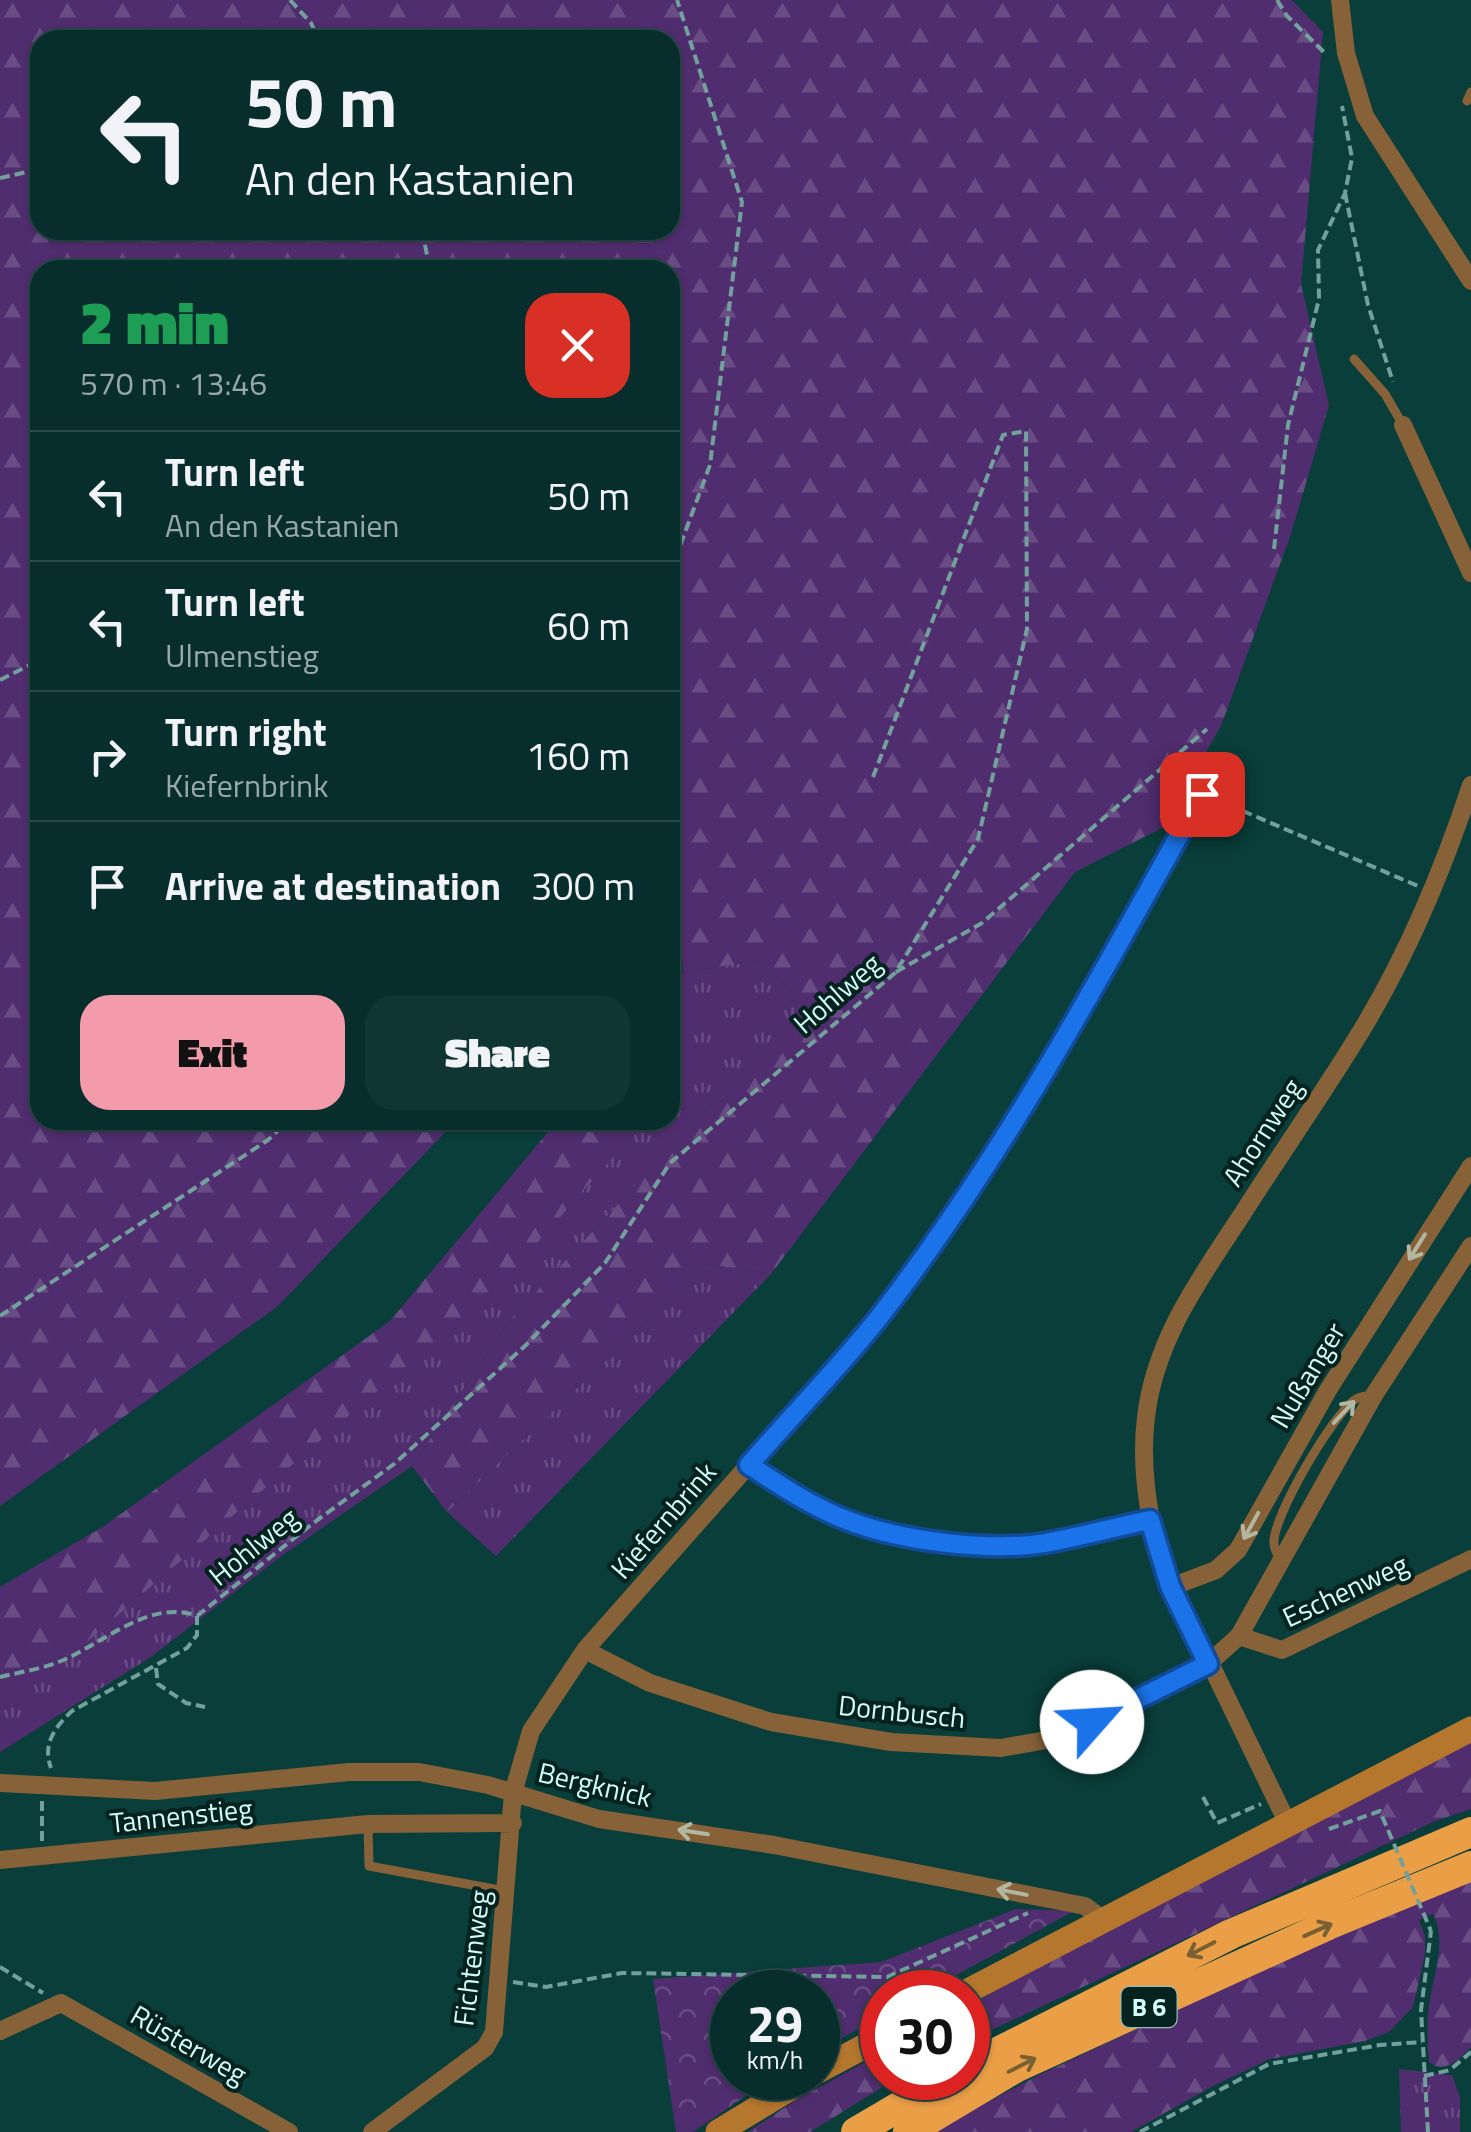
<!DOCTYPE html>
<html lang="en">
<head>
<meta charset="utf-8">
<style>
	body { margin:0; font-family:"Titillium Web",sans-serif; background:#103634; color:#f1f3f6; height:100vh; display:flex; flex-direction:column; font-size:38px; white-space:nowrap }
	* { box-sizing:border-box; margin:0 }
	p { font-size:32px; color:#98a8a9 }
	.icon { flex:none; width:55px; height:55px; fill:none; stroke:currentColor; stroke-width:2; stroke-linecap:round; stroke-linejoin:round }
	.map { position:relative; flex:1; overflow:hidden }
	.sheet { position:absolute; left:30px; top:260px; width:650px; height:870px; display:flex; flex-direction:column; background:#072e2c; border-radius:30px; box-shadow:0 2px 8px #0004,0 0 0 2px #284a48 }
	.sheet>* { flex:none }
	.banner { position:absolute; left:30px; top:30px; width:650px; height:210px; border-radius:30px; box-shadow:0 2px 8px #0004,0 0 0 2px #284a48; background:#072e2c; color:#f1f3f6; overflow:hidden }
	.speed { position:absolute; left:710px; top:1970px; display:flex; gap:20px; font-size:50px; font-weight:700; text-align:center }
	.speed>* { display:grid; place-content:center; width:130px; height:130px; border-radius:50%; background:#072e2c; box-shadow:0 2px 8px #0004,0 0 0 2px #284a48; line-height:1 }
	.speed small { font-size:25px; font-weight:400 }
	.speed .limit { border:15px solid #d22; background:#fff; color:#111 }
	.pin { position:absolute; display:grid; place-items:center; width:85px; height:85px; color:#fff; margin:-42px; border-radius:20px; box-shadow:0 5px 15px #0006 }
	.me { position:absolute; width:110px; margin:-55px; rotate:64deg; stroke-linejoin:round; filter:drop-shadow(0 0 8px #0008) }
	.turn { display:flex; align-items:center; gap:35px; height:210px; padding:0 50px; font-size:45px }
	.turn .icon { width:130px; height:130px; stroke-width:2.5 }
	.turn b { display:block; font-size:70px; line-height:85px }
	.round { display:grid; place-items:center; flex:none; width:105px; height:105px; border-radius:30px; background:#103634 }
	.overview { display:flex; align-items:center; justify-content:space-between; height:170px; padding:0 50px }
	h1 { font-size:60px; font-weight:800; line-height:75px; color:#1e9e55 }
	.cta { display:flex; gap:20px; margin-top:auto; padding:20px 50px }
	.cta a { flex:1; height:115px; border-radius:30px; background:#f39aab; color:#111; font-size:40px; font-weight:800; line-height:115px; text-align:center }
	.cta a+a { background:#103634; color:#f1f3f6 }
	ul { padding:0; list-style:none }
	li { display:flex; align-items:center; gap:30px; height:130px; padding:0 50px; border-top:2px solid #284a48 }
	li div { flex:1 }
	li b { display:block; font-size:38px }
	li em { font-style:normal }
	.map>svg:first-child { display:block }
	.grass { fill:url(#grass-tufts) }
	.forest { fill:url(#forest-firs); fill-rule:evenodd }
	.park { fill:url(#park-crowns) }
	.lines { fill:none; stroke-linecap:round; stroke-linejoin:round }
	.path { stroke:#72a19d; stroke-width:4; stroke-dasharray:10 5; stroke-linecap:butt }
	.lane { stroke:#876137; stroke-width:9 }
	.street { stroke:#876137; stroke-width:18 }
	.secondary { stroke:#b5772e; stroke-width:25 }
	.highway { stroke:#ea9e46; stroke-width:30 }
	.path-bridge { stroke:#72a19d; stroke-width:4; stroke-dasharray:10 5; stroke-linecap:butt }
	.oneway { stroke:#b1b7a1 }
	.oneway2 { stroke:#786032 }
	.route-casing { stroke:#114b97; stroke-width:25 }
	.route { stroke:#1a73e8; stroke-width:18 }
	.labels { text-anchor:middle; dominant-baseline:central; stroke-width:8; stroke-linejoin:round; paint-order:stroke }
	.shield { fill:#05221f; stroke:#95bbb7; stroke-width:2.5 }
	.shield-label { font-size:25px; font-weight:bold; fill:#d3fdf8 }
	.street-label { font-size:28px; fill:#d3fdf8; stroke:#05221f }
</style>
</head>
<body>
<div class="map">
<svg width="1471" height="2132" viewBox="0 0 1471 2132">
	<defs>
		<pattern id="grass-tufts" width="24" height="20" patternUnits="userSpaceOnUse" patternTransform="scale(2.5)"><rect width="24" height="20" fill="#502d6e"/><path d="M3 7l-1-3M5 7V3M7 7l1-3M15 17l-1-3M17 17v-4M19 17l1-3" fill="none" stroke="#684c83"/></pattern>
		<pattern id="forest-firs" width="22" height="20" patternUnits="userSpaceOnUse" patternTransform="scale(2.5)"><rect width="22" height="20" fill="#502d6e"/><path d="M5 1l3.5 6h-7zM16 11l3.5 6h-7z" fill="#684c83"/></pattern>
		<pattern id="park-crowns" width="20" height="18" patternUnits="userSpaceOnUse" patternTransform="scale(2.5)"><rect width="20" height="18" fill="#502d6e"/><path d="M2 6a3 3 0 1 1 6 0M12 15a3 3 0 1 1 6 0" fill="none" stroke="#684c83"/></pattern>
	</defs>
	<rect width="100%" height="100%" fill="#093e3a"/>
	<path class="grass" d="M760,961l45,43 -297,318 -96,144 -132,91 -129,100 -151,95v-79l74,-20 556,-515 -13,-18h53v-133l13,-15z
		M707,1264l64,10 -275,282 -49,-44z
		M1399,2069l53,6 8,22v35h-59z"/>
	<path class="forest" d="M0,0h1292l31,32 -22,252 28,121 -38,129 -70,192 -59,102 -87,44 -304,402 -64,-10 -260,248 -35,-46 96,-144 297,-318 -45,-43 -77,11 -2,-33 -11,-8v-661h-630v850h417l-179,186 -278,200zM40,40h630v190h-630z
		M558,1120h59l13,18 -130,147 -426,368 -74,20v-86l104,-61 286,-205z
		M1471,1739v70l-38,13 -465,219v-35l337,-183z
		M1471,1876v171c-11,12 -26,28 -42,15 -1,-15 -2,-32 -1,-47 2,-33 21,-70 5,-101l-14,6 6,16v18l-12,53 -24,25 -24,9 -95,18 -57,27 -82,46h-200l106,-56 369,-174z
		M882,2053v25h15l-87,54h-62l48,-32z"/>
	<path class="park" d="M1016,1909l58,2 -149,81h-43v24l-64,35v-59h-86v86h40l-79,54h-17l-23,-153 228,-17z"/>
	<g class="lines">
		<path class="path" d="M290,0l21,23 8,17
			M1277,0l10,16 40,39
			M0,178l40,-9
			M1345,193l23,112 25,77
			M422,230l8,40
			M1274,549l14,-124 31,-126 -1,-49 27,-57 7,-35 -10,-52
			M670,573l40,-108 32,-263 -65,-202
			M0,680l40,-20
			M1215,799l203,87
			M896,972l86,-49 225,-194
			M0,1316l268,-176 21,-20
			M197,1616l115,-92 82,-60 131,-118 80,-83 65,-100 225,-190 83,-134 49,-210 -1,-198 -23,4 -130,342
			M156,1668l2,16 28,19 19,4
			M0,1677c20,-5 42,-8 61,-16 41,-17 90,-63 136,-45v19l-10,13 -115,63c-17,16 -30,33 -21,57
			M1203,1797l14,26 44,-19
			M42,1801v40
			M1329,1829l51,-18 8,19
			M0,1967l43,26
			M513,1982l33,5 76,-14 265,4 141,-64
			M1424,2076l26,-6 21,-18
			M1140,2132l129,-68 111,-19 42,-3
			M1428,2132l-7,-122 10,-79"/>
		<path class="lane" d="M1467,101l4,-9
			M1354,359l31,35 18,31
			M1279,1559c-1,-5 -5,-10 -5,-15 -3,-25 60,-132 82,-145 4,-3 10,-3 16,-4
			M368,1825l1,41 136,25"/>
		<path class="street" d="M1340,0l6,53 19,63 106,165
			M1403,425l68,148
			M749,1465c16,11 33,24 51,34 62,36 174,55 245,43 35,-5 70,-15 105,-23
			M1171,1587l45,-17 22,-20 90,-160 143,-224
			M1239,1636l43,14 189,-91
			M585,1650l65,33 121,39 120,20 110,6 62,-11 145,-73 31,-28 135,-241 97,-149
			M0,1783l155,8 194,-19h70l69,13 111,34 175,26 311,61 19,14
			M1288,1824l-128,-264c-12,-47 -20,-95 -14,-143 9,-78 55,-140 97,-204 37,-58 76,-114 112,-172 50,-80 87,-168 116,-256
			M0,1860l368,-36 145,-1
			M0,2031l61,-28 228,129
			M372,2132l113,-84 9,-16 19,-239 18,-62 54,-81 298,-337 110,-154 98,-163 110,-202"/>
		<path class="secondary" d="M966,1992l505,-263
			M818,2071l64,-34
			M718,2132l89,-54"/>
		<path class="highway" d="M968,2067l263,-133 240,-102
			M856,2132l92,-54
			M908,2132l109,-65 311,-142 143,-59"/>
		<path class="path-bridge" d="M1388,1830l43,101"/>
	</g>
	<defs><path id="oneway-shaft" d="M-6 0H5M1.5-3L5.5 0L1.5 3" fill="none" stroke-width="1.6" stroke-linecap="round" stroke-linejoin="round" transform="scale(2.5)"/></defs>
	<g class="oneway">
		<use href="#oneway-shaft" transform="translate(1417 1247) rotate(122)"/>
		<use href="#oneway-shaft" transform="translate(1344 1412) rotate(-47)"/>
		<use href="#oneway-shaft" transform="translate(1251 1526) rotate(119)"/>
		<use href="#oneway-shaft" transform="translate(693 1832) rotate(-171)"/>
		<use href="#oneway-shaft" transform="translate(1012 1892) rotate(-169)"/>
	</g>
	<g class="oneway2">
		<use href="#oneway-shaft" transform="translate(1318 1930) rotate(-24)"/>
		<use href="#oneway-shaft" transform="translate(1201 1949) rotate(153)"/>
		<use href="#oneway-shaft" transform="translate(1022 2065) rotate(-27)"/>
	</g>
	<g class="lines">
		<defs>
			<path id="route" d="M1092,1722l116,-58 -38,-78 -20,-66c-35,7 -70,17 -105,23 -56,9 -143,-2 -196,-22 -37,-14 -68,-35 -100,-56 44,-51 94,-101 135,-154 124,-162 220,-340 318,-517"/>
		</defs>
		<use href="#route" class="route-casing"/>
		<use href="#route" class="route"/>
	</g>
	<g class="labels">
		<rect class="shield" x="1121.5" y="1987" width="55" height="40" rx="8"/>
		<g class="shield-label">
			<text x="1149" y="2007">B 6</text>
		</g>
		<g class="street-label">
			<text transform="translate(837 993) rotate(-41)">Hohlweg</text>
			<text transform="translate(1262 1132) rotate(-57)">Ahornweg</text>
			<text transform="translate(1307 1375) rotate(-59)">Nußanger</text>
			<text transform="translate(663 1520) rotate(-49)">Kiefernbrink</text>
			<text transform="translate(253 1546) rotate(-39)">Hohlweg</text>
			<text transform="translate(1345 1590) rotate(-25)">Eschenweg</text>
			<text transform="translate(902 1711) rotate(6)">Dornbusch</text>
			<text transform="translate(595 1784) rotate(13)">Bergknick</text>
			<text transform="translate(181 1815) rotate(-6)">Tannenstieg</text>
			<text transform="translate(471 1958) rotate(-83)">Fichtenweg</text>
			<text transform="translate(189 2044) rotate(30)">Rüsterweg</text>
		</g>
	</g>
</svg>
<div class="speed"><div>29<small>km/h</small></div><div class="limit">30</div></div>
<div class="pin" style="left:1202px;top:794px;background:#d93025"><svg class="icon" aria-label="arrive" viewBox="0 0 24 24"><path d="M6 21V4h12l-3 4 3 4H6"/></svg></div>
<svg class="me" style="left:1092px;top:1722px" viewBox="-20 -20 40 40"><circle r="19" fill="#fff"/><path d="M0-13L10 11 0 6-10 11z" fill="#1a73e8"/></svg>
<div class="banner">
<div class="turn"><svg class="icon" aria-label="left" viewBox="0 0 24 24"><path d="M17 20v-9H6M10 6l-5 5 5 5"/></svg><div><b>50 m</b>An den Kastanien</div></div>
</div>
<section class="sheet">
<div class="overview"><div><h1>2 min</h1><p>570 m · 13:46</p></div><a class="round" style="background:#d93025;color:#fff"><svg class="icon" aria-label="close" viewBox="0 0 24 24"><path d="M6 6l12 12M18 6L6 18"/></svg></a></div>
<ul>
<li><svg class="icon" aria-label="left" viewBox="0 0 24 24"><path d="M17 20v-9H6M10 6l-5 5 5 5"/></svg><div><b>Turn left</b><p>An den Kastanien</p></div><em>50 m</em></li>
<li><svg class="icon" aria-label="left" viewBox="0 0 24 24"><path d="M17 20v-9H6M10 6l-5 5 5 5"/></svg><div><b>Turn left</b><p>Ulmenstieg</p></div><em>60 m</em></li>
<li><svg class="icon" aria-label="right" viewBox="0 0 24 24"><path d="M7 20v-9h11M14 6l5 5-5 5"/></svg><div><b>Turn right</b><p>Kiefernbrink</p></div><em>160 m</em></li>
<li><svg class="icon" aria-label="arrive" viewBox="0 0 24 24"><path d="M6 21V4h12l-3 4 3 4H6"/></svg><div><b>Arrive at destination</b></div><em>300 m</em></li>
</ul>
<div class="cta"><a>Exit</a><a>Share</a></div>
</section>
</div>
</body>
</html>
